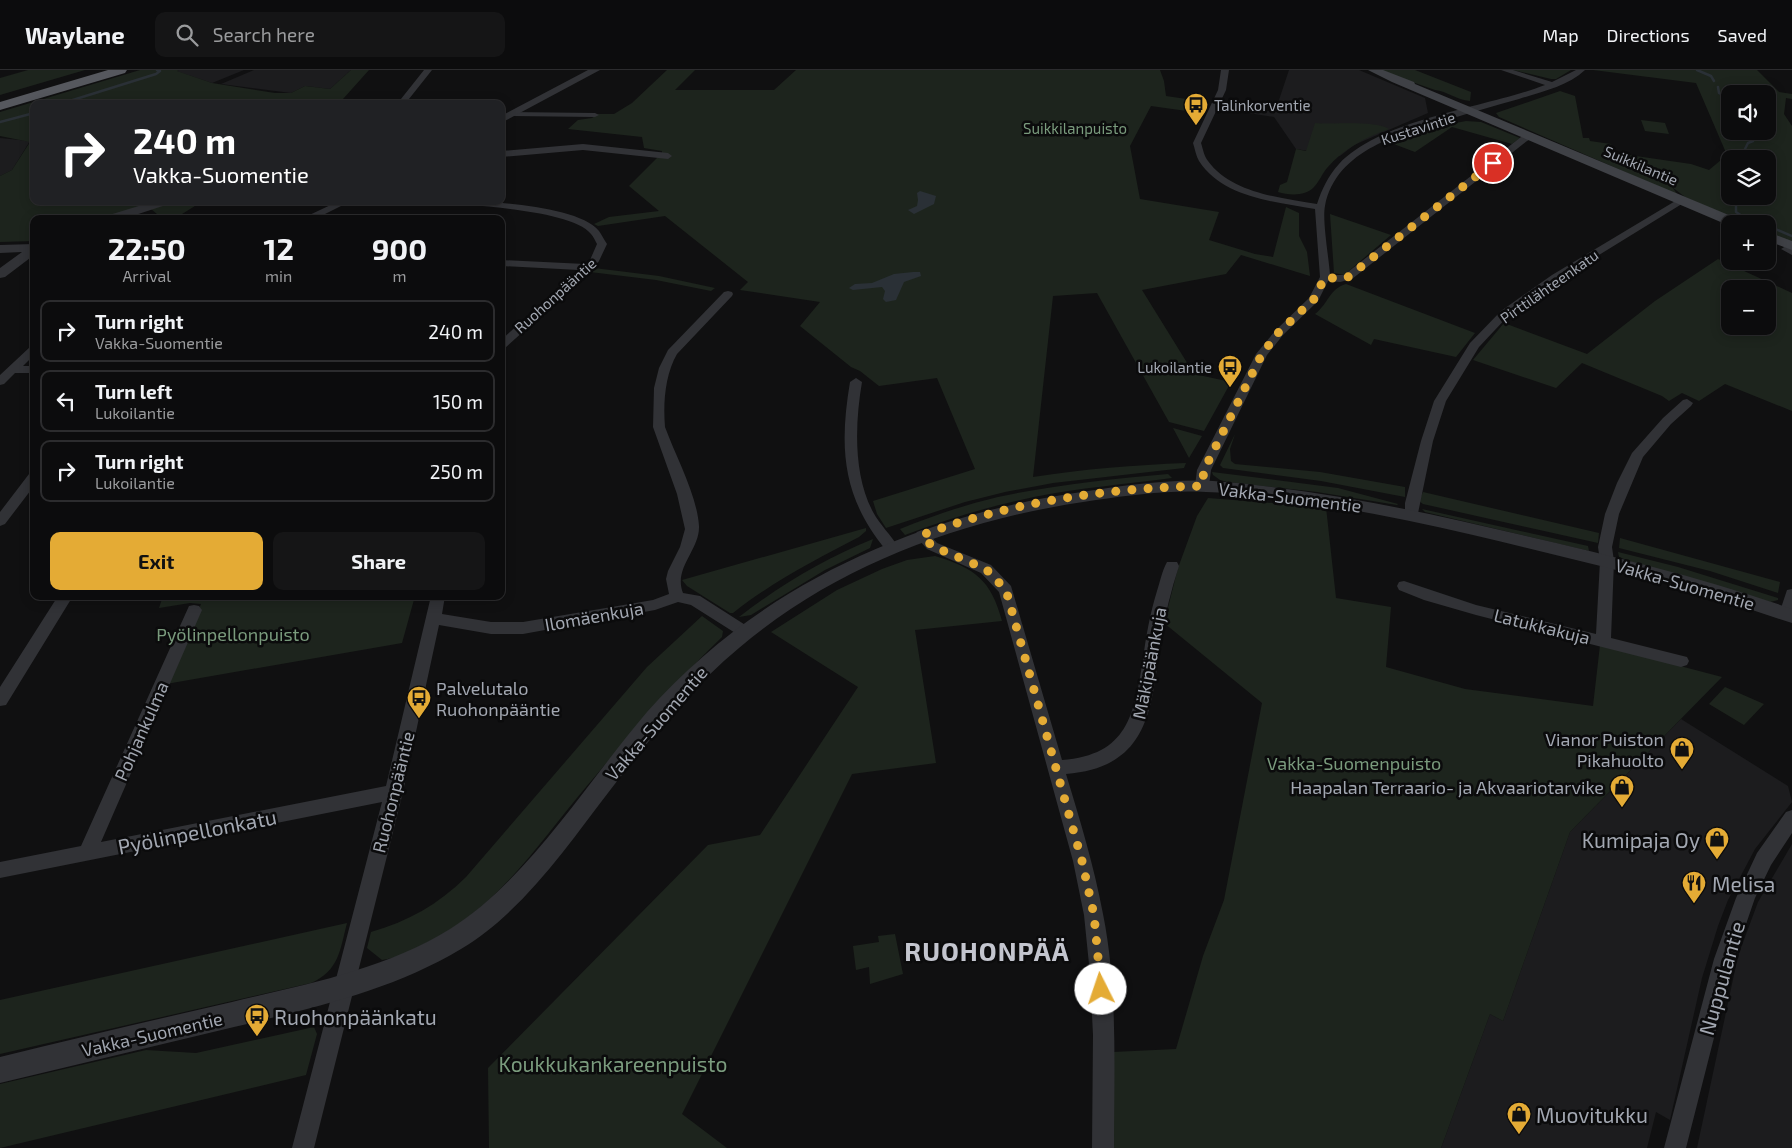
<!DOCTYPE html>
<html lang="en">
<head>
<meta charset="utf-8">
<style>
	body { margin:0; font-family:"Exo 2",sans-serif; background:#151516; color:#f1f3f6; height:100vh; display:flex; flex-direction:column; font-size:19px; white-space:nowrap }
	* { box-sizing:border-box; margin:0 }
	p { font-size:16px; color:#9a9b9d }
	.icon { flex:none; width:28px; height:28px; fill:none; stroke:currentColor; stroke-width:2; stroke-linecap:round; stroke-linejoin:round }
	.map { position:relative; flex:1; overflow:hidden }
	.drawer { position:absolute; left:30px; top:145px; width:475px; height:385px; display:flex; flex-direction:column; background:#0c0c0d; border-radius:10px; box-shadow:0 2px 12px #0003,0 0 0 1px #2c2c2e }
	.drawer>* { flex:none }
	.top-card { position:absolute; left:30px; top:30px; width:475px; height:105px; border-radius:10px; box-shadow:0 2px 12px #0003,0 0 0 1px #2c2c2e; background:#202124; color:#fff; overflow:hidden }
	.fabs { position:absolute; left:1721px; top:15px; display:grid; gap:10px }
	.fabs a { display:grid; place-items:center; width:55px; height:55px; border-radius:10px; background:#0c0c0d; box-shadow:0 2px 12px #0003,0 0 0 1px #2c2c2e; font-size:25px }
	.pin { position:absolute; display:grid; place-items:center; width:42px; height:42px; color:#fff; margin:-21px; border:2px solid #fff; border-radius:50%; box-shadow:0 1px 5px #0007 }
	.me { position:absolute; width:55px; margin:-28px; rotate:356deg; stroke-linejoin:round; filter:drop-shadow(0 0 4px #0008) }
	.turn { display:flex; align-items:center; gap:18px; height:105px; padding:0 20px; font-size:22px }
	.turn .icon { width:65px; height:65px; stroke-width:2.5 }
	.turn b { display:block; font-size:35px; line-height:42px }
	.eta { display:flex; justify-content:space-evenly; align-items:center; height:85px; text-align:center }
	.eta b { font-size:30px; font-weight:700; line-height:35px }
	.primary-button { display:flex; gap:10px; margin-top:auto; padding:10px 20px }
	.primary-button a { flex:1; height:58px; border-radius:10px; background:#e4ab35; color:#111; font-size:20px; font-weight:700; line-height:58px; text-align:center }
	.primary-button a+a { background:#151516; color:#f1f3f6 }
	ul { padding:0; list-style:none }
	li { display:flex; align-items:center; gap:15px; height:62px; margin:0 10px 8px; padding:0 10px; border:2px solid #2c2c2e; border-radius:10px }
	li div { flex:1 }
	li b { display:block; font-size:19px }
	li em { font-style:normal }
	header { display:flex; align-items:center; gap:30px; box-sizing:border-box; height:70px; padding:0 25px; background:#0c0c0d; border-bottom:1px solid #2c2c2e }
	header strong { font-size:24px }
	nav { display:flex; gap:28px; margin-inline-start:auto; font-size:18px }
	.search { width:350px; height:45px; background:#151516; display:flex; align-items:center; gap:12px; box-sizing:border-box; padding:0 18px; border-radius:10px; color:#9a9b9d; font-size:19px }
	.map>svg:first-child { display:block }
	.built { fill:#1c1c1e }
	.green { fill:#1d241d; fill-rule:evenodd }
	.water { fill:#2a3036 }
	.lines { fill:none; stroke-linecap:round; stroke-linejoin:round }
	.stream { stroke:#2a3036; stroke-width:2.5 }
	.minor { fill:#313236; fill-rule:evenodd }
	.tertiary { fill:#313236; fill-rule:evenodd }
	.secondary { fill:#3f4146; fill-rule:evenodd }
	.trunk { fill:#56585e; fill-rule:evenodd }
	.route { stroke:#e4ab35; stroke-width:9; stroke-dasharray:0 16.2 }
	.labels { text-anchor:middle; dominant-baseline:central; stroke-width:5; stroke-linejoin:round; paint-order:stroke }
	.far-poi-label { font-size:15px; fill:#a2a7b1; stroke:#0b0b0c; text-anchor:start }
	.far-park-label { font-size:15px; fill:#7a9b7d; stroke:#0b0b0c }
	.far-street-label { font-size:15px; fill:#a2a7b1; stroke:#0b0b0c }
	.street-label { font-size:18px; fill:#a2a7b1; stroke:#0b0b0c }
	.park-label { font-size:18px; fill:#7a9b7d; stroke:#0b0b0c }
	.poi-label { font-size:18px; fill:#a2a7b1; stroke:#0b0b0c; text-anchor:end }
	.near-street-label { font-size:21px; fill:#a2a7b1; stroke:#0b0b0c }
	.near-poi-label { font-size:21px; fill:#a2a7b1; stroke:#0b0b0c; text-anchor:start }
	.near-park-label { font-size:21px; fill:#7a9b7d; stroke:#0b0b0c }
	.near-district-label { font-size:26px; font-weight:bold; letter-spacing:1px; fill:#c3c5ce; stroke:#0b0b0c }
</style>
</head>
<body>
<header>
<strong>Waylane</strong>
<div class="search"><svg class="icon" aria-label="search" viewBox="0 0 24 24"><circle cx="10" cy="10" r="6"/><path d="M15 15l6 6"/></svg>Search here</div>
<nav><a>Map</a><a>Directions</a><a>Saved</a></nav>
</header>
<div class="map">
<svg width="1792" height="1078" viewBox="0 0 1792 1078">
	<rect width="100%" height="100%" fill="#101011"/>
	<path class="built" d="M179,0h65l-32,13 -36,-12z
		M254,0h97l-21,19 -25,-3 -14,7 -70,-9z
		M1289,0h70l66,28 3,15 -74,32 -14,11 -44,-7 -22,-32 -51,-8 2,-4 50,7z
		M0,68l30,3 -18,29 -12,6z
		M1681,649l107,67 4,16 -37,47 -27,51 -10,26 -16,52 -32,142 -14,-8 -9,36h-206l49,-134 13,7 67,-189z
		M1792,774v304h-95l41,-192 20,-54z"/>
	<path class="green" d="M28,0h57l-85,25v-17z
		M140,0h39l-2,1 35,12 63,10h16l14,-7 25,3 21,-19h18l-26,29 -8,5h-301v97h126l-59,18h-67v22l-34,1v-66l12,-6 18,-28 -30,-6v-24z
		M667,0h28l-20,20h99l22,-20h364l4,11 2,15 41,6 -6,11 -50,-7 -21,40 10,53 79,13 -10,28 46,14 18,3 13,-50 13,6v23l8,16 3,24 -69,-21 -15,19 -84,16 52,84 37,8 -27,49 -35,-9 -72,-129 -44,3 -20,181c51,-8 102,-12 153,-14l-2,5 -131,15 -48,9 -40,10 -79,26 -9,-14 -4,-13 102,-32 -38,-91 -58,8 -19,-15 -9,-4 -51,-41 20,-24 -80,-12 8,-8 -83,-66 -67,10 -4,-2 15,-7 50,-6 -30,-25 33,-33v-2l-18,-3 -2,-11 -74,-8 10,-9 14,-2 6,-4h16l18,-11z
		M1378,0h37l56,22 -1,9c-14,-1 -23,-10 -35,-11z
		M1513,0h58l-15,9h-5z
		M1593,0h164l22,22 13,2v5l-6,-1 -2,16 8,12v117l-24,-10v-9h-21l-62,-27 -13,-10 6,8 -179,-78 -3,-4 64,-22 15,5 8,42h6l1,3 21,3 4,9 76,11 18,6 18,-15 -31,-72zM1730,24h38v37h-38zM1730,89h38v37h-38z
		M1641,50l24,3 4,11 -24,-3z
		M1466,51l15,1 39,16 -8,6 -60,-17 -37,25 -24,-9 39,-15z
		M1315,53c19,2 59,-3 74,6 -23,8 -46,20 -62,39 -5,6 -8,14 -13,19 -9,10 -26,8 -36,5l2,-7 7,-3 9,-33 10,2z
		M178,131h25l-29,18h-11l-12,-10z
		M1330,144l61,21 -47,40 -10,-2z
		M1718,189l74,34v118l-67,-27 -26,17 -17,-8 -13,8 -7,-5 -80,-33 -26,25 -83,-28 31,-37 83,31 68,-53zM1730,219h38v37h-38z
		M594,198l65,8 56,12 -4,3 -55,-11 -66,-8z
		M1346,214l129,49 -19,24 -82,-18 -3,6 -56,-31c14,-11 14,-25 31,-30z
		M1173,358l29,8 -13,22z
		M1235,364l-5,15 1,12 4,3 85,8 85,15v10l-84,-16 -98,-13 -3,-3z
		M1212,402l126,16 60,16 -1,1 -80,-13 -90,-10 -7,-2 -7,-5z
		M1168,404l4,4c-46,6 -93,10 -138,19 -44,9 -87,22 -129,38l-5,-6c32,-13 64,-24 98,-32 56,-12 113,-18 170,-23z
		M1423,422l176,41 -1,10 -175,-39 -4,-3z
		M1208,428l118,9 10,91 55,9 -5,60 79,22 128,17 7,-61 122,32 -152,155 -67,189 -13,-7 -49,134h-327l-1,-96 63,-3 27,-93 21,-56 38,-197 -98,-80 14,-55 19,-52z
		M1422,439l166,37 1,5 -164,-39z
		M866,458v3l-7,6c-44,23 -87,45 -126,76h-3l-43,-27 -5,-6z
		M1620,468l160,44 -2,11 -68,-22 -91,-23z
		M873,469l-3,9 -45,22 -74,45 -12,2c41,-32 85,-58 134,-78z
		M1618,482l60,15 100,31v2l-8,2 -141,-41 -10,-4z
		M935,486c40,12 56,24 67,65l-87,9 21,133 -84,11 -170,340 45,34h-238l-1,-80 220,-223 52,-10 98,-148 -87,-55 66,-42 45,-21 25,-9z
		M163,526h252l-13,47 -236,41 35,-80 -11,-1 -31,5z
		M702,546l21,15 -1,6c-50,48 -91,97 -136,150 -50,59 -89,123 -162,157 -14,7 -27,14 -42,16l-15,-12 4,-16c36,-10 68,-28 95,-55l181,-210z
		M1725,617l39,17 -20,21 -35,-21z
		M347,853c-7,27 -8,48 -36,60l-311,71v-54z
		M895,864l8,40 -33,10 -1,-17 -13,3 -3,-24 26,-4 -1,-6z
		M314,957l3,7 -11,41 -306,73v-64l146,-34 50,3z"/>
	<path class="water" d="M920,121l16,5 -2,8 -20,10 -6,-4 9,-4 1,-6 -1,-7z
		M913,202h7l1,4 -17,6 -8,18 -10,2 -3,-3 2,-8 -3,-4 -29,3 -4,-2 6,-4 17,-1 22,-9z"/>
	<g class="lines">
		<path class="stream" d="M1697,0l14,6 3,5
			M1718,17l1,6 11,6
			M60,34l96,-30 4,-3 -3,-1
			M0,52l34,-9
			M1740,89l8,-16 5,-2 -3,-4 7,-6
			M1730,95l-9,5 2,4 7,4
			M1736,126v16l12,8 11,4
			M1768,156l24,10"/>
		<path class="minor" d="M424,0h8l-27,34h-8z
			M1221,0h8l-3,20 -25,53c2,6 3,13 7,18 23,32 73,37 109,43 5,-15 11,-28 22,-40 44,-46 147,-56 206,-79l-44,-15h12l39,12 24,-12h9c-17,16 -44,22 -66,29 -23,6 -46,13 -69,20 -48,14 -114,30 -125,87 -3,14 4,53 5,69h14l177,-138 11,-4 4,3 -9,5 -175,138 -12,3 -12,-1 -10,20 -35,34 -16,20 -56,115 -2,16 -7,4 -7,-4 2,-16 59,-116 19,-23 34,-33 11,-21 -5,-68c-39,-7 -92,-11 -116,-48 -3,-5 -4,-12 -6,-18l25,-53z
			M509,42l86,1 4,2 -4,2 -83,-1h-3z
			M583,74l85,9 4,3 -4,3 -85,-9 -82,7v-6z
			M1682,127l3,1v4l-125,77 -51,36 -30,32 -33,54 -13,40 -16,77h-10l-2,-3v-12l16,-62 13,-40 36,-58 31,-32 51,-36z
			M339,131h12l-36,18h-14z
			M458,131c31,0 121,5 141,30 3,4 5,9 8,13l-8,17 -6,8 -88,79 -4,1v-9l78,-70 -78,-4v-6l84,4 5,-4 7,-16c-2,-3 -3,-7 -6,-10 -17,-22 -101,-27 -129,-30z
			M1786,176l6,2v7l-11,-6z
			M728,221l4,1 1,2 -1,2 -55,58c-12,21 -14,49 -12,73 11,30 32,68 34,99 1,24 -26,42 -16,67l17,3 50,32 3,4 -3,4 -5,2 -5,-2 -49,-31 -13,-3 -23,8 -132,24h-32l-52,-9 -36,167 -89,356h-22l90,-346 -382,76v-16l81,-16 108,-240 5,-1 5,1 3,4 -101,232 285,-56 45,-190h14l-3,18 49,8h32l130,-22 16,-6 -3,-15 2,-8 12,-24 5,-18 -8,-35 -24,-67 1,-39 5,-20 9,-18 56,-58z
			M34,276v9l-11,11h11v7h-19l-11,11 -4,1v-10l30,-28z
			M856,308l6,4c-7,41 -9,92 11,130 7,13 18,23 25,35l-2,3h-10c-44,-53 -47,-102 -36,-168z
			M1687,329l6,4 -2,3 -20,18 -28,33 -24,57 -7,33 2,14 -3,77 76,19 2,4 -2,4 -6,2 -205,-52 -52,-15 -25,-10 -2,-4 2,-4 5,-1 72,24 120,29 4,-73 -2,-14 7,-33 12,-31 15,-30 31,-35 20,-18z
			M34,403v13l-29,38 -5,2v-14l29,-38z
			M922,460l5,2 10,11 54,22 20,21 51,174c66,-5 72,-45 81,-101 3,-23 7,-45 14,-68 3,-9 5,-20 10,-29h10l2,4c-8,24 -14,49 -18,74 -10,67 -10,127 -95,134 14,46 28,92 37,140 15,74 11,158 11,234h-22l1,-113 -3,-61 -6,-59 -11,-54 -74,-269 -18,-19 -54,-24 -12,-14 2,-3z
			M1792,519v29l-5,2 -5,-2 -3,-4 8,-24z
			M58,526h15l-67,109 -6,1v-19z
			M1792,740v23l-21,32 -16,33 -21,61 -48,189h-22l50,-189 22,-61 21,-45 29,-41z"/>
		<path class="tertiary" d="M588,0h12l-99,53v-7z
			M155,131h19l-2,2 -49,16h-19l2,-3z
			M34,174v11l-29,22 -5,1v-10l22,-16 -22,1v-8z
			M1213,411c105,8 207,30 309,54 91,21 182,43 270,74v14c-35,-11 -70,-24 -105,-34 -71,-20 -143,-37 -214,-54 -72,-17 -144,-31 -217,-39 -17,-1 -34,-4 -50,-4 -37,-2 -74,3 -110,8 -129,18 -257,63 -357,148 -49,41 -89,90 -128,141 -44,57 -87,122 -150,160 -70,42 -149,59 -227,78 -78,19 -156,37 -234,56v-26c77,-19 154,-37 232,-55 75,-18 151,-32 218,-73 78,-49 137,-147 197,-217 113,-128 273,-198 441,-221 41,-6 83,-12 125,-10z"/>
		<path class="secondary" d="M1368,0h15l31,12 1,2 328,137 2,3h-15v2l-338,-144z
			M1768,162l24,9v9l-24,-9z"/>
		<path class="trunk" d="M108,0h19l-2,3 -125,37v-8z"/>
	</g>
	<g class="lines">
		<path class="route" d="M1101,919l-7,-74 -12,-54 -76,-271 -20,-21 -54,-23 -10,-11c89,-33 186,-47 280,-49l2,-16 58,-116 16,-21 36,-34 11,-22 15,2 8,-2 145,-114"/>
	</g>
	<defs>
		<symbol id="bus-pin" viewBox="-11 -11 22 30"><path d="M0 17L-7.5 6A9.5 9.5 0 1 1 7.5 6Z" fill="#e4ab35" stroke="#0b0b0c"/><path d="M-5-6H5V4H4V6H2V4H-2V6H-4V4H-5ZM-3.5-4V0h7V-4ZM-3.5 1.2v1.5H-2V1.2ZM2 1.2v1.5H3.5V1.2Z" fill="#111"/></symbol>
		<symbol id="shop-pin" viewBox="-11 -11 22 30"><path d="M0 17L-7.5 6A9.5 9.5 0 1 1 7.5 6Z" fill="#e4ab35" stroke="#0b0b0c"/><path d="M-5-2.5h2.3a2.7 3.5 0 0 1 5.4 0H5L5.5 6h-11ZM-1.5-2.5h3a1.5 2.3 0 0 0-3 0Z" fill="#111"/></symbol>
		<symbol id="restaurant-pin" viewBox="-11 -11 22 30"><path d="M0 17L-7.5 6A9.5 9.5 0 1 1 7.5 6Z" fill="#e4ab35" stroke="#0b0b0c"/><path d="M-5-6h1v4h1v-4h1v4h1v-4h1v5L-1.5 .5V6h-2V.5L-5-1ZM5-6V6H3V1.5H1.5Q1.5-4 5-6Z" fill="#111"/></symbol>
	</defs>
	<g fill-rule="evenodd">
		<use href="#bus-pin" x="1182" y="21" width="28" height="38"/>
		<use href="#bus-pin" x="1216" y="283" width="28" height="38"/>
		<use href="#bus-pin" x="405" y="614" width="28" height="38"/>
		<use href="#shop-pin" x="1668" y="665" width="28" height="38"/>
		<use href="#shop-pin" x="1608" y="703" width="28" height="38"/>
		<use href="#shop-pin" x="1703" y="755" width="28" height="38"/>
		<use href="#restaurant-pin" x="1680" y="799" width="28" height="38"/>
		<use href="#bus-pin" x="243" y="932" width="28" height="38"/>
		<use href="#shop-pin" x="1505" y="1030" width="28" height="38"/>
	</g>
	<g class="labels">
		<g class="far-poi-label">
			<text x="1214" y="35">Talinkorventie</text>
			<text x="1212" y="297" text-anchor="end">Lukoilantie</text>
		</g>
		<g class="far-park-label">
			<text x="1075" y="58">Suikkilanpuisto</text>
		</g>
		<g class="far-street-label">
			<text transform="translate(1418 58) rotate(-18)">Kustavintie</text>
			<text transform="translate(1641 95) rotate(23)">Suikkilantie</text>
			<text transform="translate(1549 216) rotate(-35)">Pirttilähteenkatu</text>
			<text transform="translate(555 225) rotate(-42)">Ruohonpääntie</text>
		</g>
		<g class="street-label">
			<text transform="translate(1290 427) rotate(7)">Vakka-Suomentie</text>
			<text transform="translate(1685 514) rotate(16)">Vakka-Suomentie</text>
			<text transform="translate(594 546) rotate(-10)">Ilomäenkuja</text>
			<text transform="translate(1542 556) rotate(14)">Latukkakuja</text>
			<text transform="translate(1149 593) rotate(-79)">Mäkipäänkuja</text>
			<text transform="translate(656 653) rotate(-49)">Vakka-Suomentie</text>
			<text transform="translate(141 661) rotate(-66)">Pohjankulma</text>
			<text transform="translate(393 722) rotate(-76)">Ruohonpääntie</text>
			<text transform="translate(152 964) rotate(-13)">Vakka-Suomentie</text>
		</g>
		<g class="park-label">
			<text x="233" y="564">Pyölinpellonpuisto</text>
			<text x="1354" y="693">Vakka-Suomenpuisto</text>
		</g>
		<g class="poi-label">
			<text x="436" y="618" text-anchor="start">Palvelutalo<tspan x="436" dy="21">Ruohonpääntie</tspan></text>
			<text x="1664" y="669">Vianor Puiston<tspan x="1664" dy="21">Pikahuolto</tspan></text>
			<text x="1604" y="717">Haapalan Terraario- ja Akvaariotarvike</text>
		</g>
		<g class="near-street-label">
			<text transform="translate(197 761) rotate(-11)">Pyölinpellonkatu</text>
			<text transform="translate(1721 908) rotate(-74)">Nuppulantie</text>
		</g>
		<g class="near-poi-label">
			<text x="1700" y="769" text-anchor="end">Kumipaja Oy</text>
			<text x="1712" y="813">Melisa</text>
			<text x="274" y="946">Ruohonpäänkatu</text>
			<text x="1536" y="1044">Muovitukku</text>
		</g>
		<g class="near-park-label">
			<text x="613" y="993">Koukkukankareenpuisto</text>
		</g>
		<g class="near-district-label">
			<text x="987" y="880">RUOHONPÄÄ</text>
		</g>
	</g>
</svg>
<div class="fabs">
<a><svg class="icon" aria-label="sound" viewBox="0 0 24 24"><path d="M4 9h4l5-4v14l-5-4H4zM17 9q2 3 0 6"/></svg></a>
<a><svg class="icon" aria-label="layers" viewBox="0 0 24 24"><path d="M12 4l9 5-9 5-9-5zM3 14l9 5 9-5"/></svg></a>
<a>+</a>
<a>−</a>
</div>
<div class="pin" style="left:1493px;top:93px;background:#d93025"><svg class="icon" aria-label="arrive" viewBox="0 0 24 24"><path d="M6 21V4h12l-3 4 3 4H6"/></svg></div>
<svg class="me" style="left:1101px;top:919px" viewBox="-20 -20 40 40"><circle r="19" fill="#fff"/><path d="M0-13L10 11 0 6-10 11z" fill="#e4ab35"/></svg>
<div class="top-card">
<div class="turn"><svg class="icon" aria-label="right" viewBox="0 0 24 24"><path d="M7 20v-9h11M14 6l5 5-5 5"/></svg><div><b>240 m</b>Vakka-Suomentie</div></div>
</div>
<section class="drawer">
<div class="eta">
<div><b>22:50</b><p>Arrival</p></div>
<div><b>12</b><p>min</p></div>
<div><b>900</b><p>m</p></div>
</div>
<ul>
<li><svg class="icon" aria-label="right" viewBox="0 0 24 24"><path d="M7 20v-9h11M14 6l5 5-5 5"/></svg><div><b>Turn right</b><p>Vakka-Suomentie</p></div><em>240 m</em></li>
<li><svg class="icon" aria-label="left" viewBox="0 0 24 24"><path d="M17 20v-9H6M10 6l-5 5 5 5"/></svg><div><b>Turn left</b><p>Lukoilantie</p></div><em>150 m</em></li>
<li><svg class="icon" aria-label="right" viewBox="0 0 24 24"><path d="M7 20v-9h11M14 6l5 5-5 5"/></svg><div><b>Turn right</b><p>Lukoilantie</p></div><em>250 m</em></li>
</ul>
<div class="primary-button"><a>Exit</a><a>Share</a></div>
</section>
</div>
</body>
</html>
